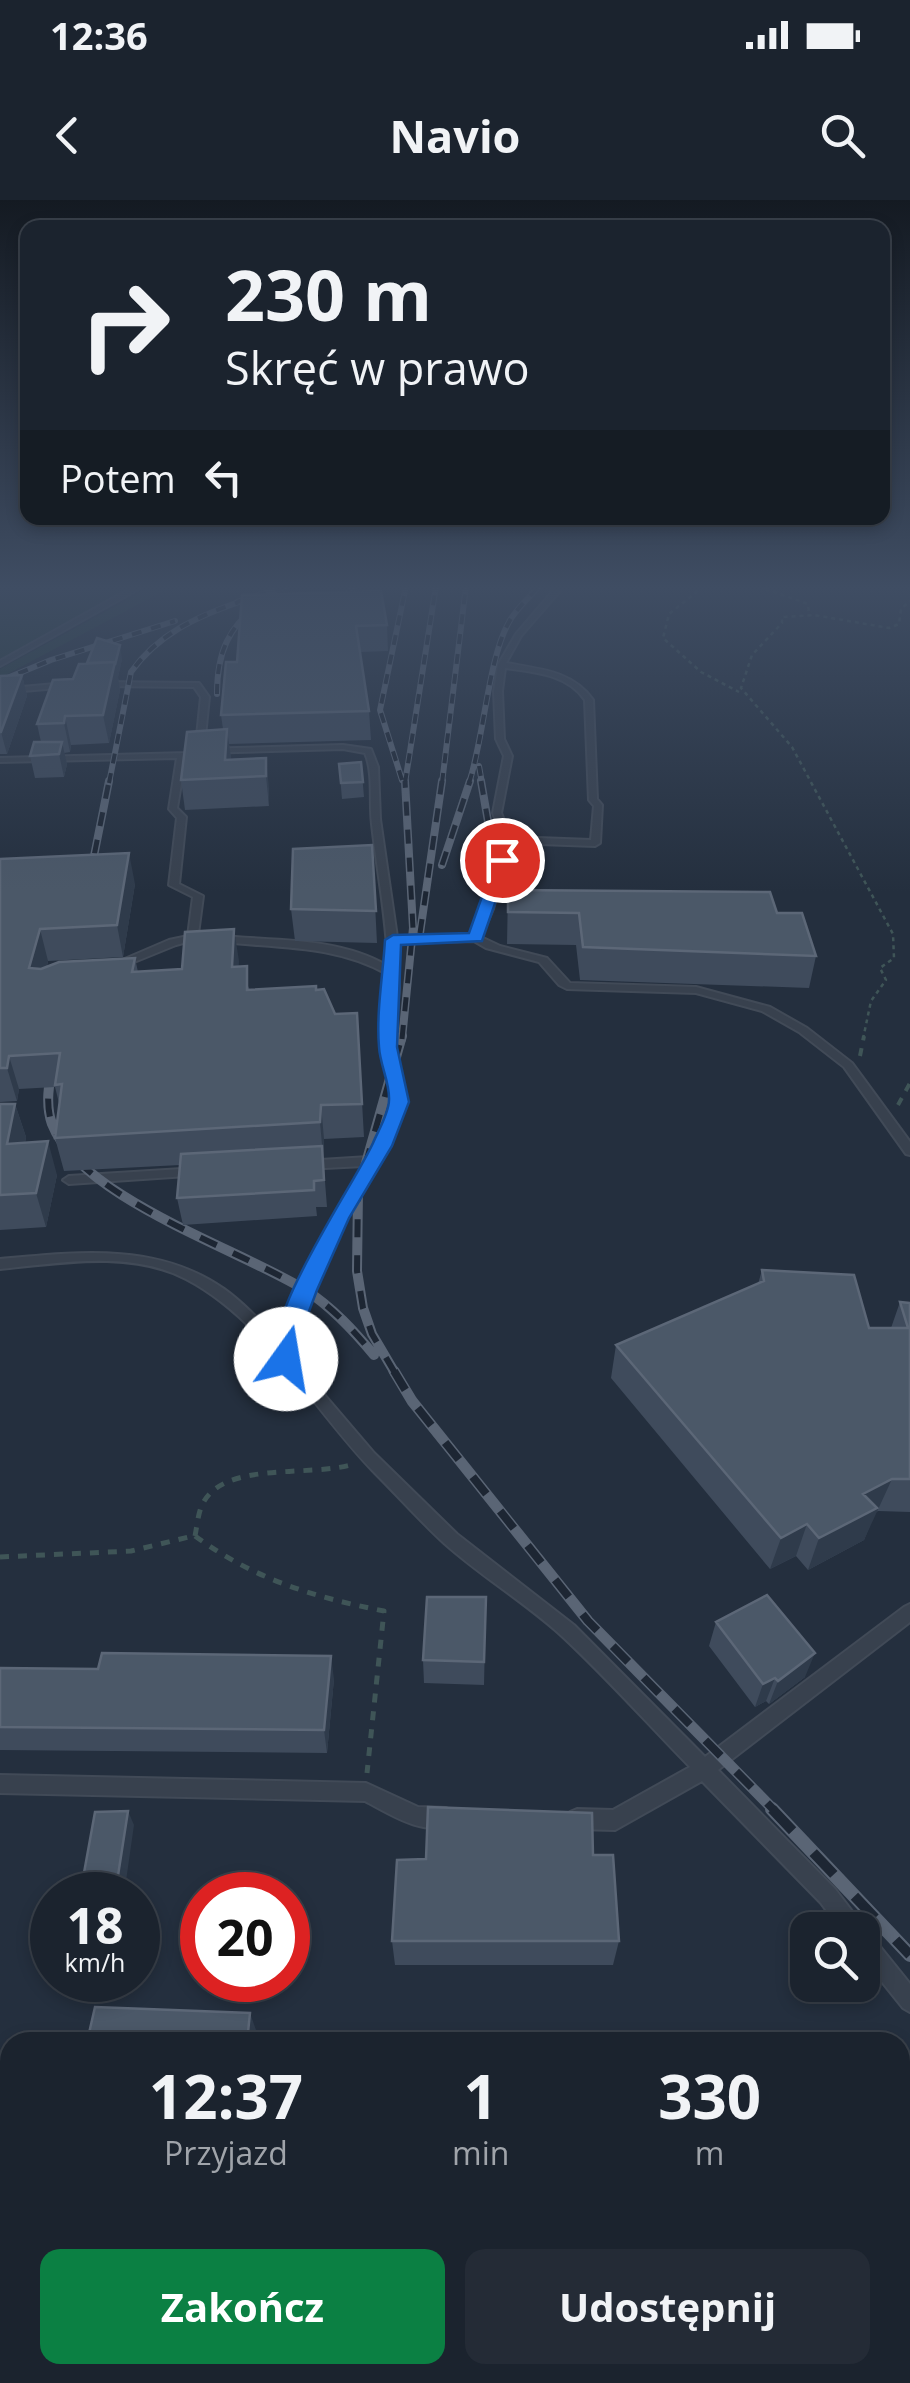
<!DOCTYPE html>
<html lang="pl">
<head>
<meta charset="utf-8">
<style>
	body { margin:0; font-family:"Open Sans",sans-serif; background:#242b36; color:#f1f3f6; height:100vh; display:flex; flex-direction:column; font-size:38px; white-space:nowrap }
	* { box-sizing:border-box; margin:0 }
	p { font-size:32px; color:#a0a4aa }
	.icon { flex:none; width:55px; height:55px; fill:none; stroke:currentColor; stroke-width:2; stroke-linecap:round; stroke-linejoin:round }
	.map { position:relative; flex:1; overflow:hidden }
	.details { position:absolute; left:0px; top:1832px; width:910px; height:352px; display:flex; flex-direction:column; background:#1b232e; border-radius:30px 30px 0 0; box-shadow:0 5px 15px #0003,0 0 0 2px #39404a }
	.details>* { flex:none }
	.hud { position:absolute; left:20px; top:20px; width:870px; height:305px; border-radius:20px; box-shadow:0 5px 15px #0003,0 0 0 2px #39404a; background:#1b232e; color:#f1f3f6; overflow:hidden }
	.fabs { position:absolute; left:790px; top:1712px; display:grid; gap:20px }
	.fabs a { display:grid; place-items:center; width:90px; height:90px; border-radius:20px; background:#1b232e; box-shadow:0 5px 15px #0003,0 0 0 2px #39404a; font-size:50px }
	.speed { position:absolute; left:30px; top:1672px; display:flex; gap:20px; font-size:50px; font-weight:700; text-align:center }
	.speed>* { display:grid; place-content:center; width:130px; height:130px; border-radius:50%; background:#1b232e; box-shadow:0 5px 15px #0003,0 0 0 2px #39404a; line-height:1 }
	.speed small { font-size:25px; font-weight:400 }
	.speed .limit { border:15px solid #d22; background:#fff; color:#111 }
	.pin { position:absolute; display:grid; place-items:center; width:85px; height:85px; color:#fff; margin:-42px; border:5px solid #fff; border-radius:50%; box-shadow:0 2px 10px #0007 }
	.me { position:absolute; width:110px; margin:-55px; rotate:13deg; stroke-linejoin:round; filter:drop-shadow(0 0 8px #0008) }
	.turn { display:flex; align-items:center; gap:35px; height:210px; padding:0 40px; font-size:45px }
	.turn .icon { width:130px; height:130px; stroke-width:2.5 }
	.turn b { display:block; font-size:70px; line-height:85px }
	.then { display:flex; align-items:center; height:95px; padding:0 40px; background:#0003; gap:20px; font-size:38px }
	.eta { display:flex; justify-content:space-evenly; align-items:center; height:170px; text-align:center }
	.eta b { font-size:60px; font-weight:700; line-height:70px }
	.button { display:flex; gap:20px; margin-top:auto; padding:20px 40px }
	.button a { flex:1; height:115px; border-radius:20px; background:#0b8043; color:#fff; font-size:40px; font-weight:700; line-height:115px; text-align:center }
	.button a+a { background:#242b36; color:#f1f3f6 }
	.status { display:flex; justify-content:space-between; align-items:center; height:70px; padding:0 50px; background:#1b232e; direction:ltr }
	.status svg { height:28px; fill:currentColor }
	header { display:flex; justify-content:space-between; align-items:center; height:130px; padding:0 40px; background:#1b232e; font-size:45px; font-weight:700 }
	.map>svg:first-child { display:block }
	.green { fill:#263c3f }
	.lines { fill:none; stroke-linecap:round; stroke-linejoin:round }
	.service-casing { stroke:#414a57; stroke-width:4 }
	.path-far2 { stroke:#3f5557; stroke-width:2.5; stroke-dasharray:4 4; stroke-linecap:butt }
	.path-far1 { stroke:#3f5557; stroke-width:4; stroke-dasharray:8 8; stroke-linecap:butt }
	.path { stroke:#3f5557; stroke-width:5; stroke-dasharray:9 9; stroke-linecap:butt }
	.service { fill:#38414e; fill-rule:evenodd }
	.rail-far4-casing { stroke:#5a6575; stroke-width:6 }
	.rail-far3-casing { stroke:#5a6575; stroke-width:8 }
	.rail-far2-casing { stroke:#5a6575; stroke-width:10 }
	.rail-far1-casing { stroke:#5a6575; stroke-width:11 }
	.rail-casing { stroke:#5a6575; stroke-width:14 }
	.rail-far4 { stroke:#1d2633; stroke-width:4; stroke-dasharray:10; stroke-linecap:butt }
	.rail-far3 { stroke:#1d2633; stroke-width:5; stroke-dasharray:14; stroke-linecap:butt }
	.rail-far2 { stroke:#1d2633; stroke-width:6; stroke-dasharray:18; stroke-linecap:butt }
	.rail-far1 { stroke:#1d2633; stroke-width:8; stroke-dasharray:22; stroke-linecap:butt }
	.rail { stroke:#1d2633; stroke-width:10; stroke-dasharray:30; stroke-linecap:butt }
	.wall { fill:#3f4b5c }
	.shaded-wall { fill:#2f3b4b }
	.building { fill:#4b5868; stroke:#5c6777; stroke-width:2.5 }
	.route { fill:#1a73e8; stroke:#114b97; stroke-width:2.5 }
</style>
</head>
<body>
<div class="status"><b>12:36</b><svg viewBox="0 0 49 12"><path d="M0 12V9h3v3zM5 12V6h3v6zM10 12V3h3v9zM15 12V0h3v12zM26 1h20v11H26zM47 4h2v5h-2z"/></svg></div>
<header><svg class="icon" aria-label="back" viewBox="0 0 24 24"><path d="M15 5l-7 7 7 7"/></svg>Navio<svg class="icon" aria-label="search" viewBox="0 0 24 24"><circle cx="10" cy="10" r="6"/><path d="M15 15l6 6"/></svg></header>
<div class="map">
<svg width="910" height="2183" viewBox="0 0 910 2183">
	<rect width="100%" height="100%" fill="#242f3e"/>
	<path class="green" d="M0,386h136l-136,76z
		M153,386h20l-173,92v-9z"/>
	<g class="lines">
		<defs>
			<path id="service" d="M135,386h9l-144,80v-5z
				M548,386h7l4,6 -38,44 -15,27c33,6 67,8 87,37l4,99 5,6 -2,38 -5,3 -83,-3 -19,66 -12,28 19,9 47,12 23,25 126,4 74,20 37,21 45,35 58,79v13l-4,-1 -62,-87 -45,-35 -37,-21 -66,-18 -129,-4 -8,-4 -20,-23 -53,-14 -12,-7 -77,2 2,45 -5,60 9,42 -2,25 -22,46 -60,108 -14,32 -9,31 -3,26 81,95 83,81 117,91 131,132 199,-150 6,-3v18l-192,148 117,119 26,34 3,8 5,2 41,51v28l-7,-4 -41,-51v-27h-21l-20,-27 -119,-122 -87,49 -38,-1 -7,-3 -3,-7 3,-7 7,-3 36,1 77,-43c-42,-43 -83,-89 -127,-130 -37,-34 -81,-60 -119,-94 -24,-22 -46,-47 -69,-70 -61,-62 -110,-153 -189,-194 -55,-29 -126,-16 -186,-10v-10c77,-7 157,-17 224,30 21,15 39,35 57,54 6,-59 55,-126 83,-177l-59,3 -6,-4 6,-4 63,-4 23,-51v-16l-9,-42 7,-73c-52,-30 -110,-27 -168,-33l-5,-3 5,-3c55,5 118,1 167,30 -1,-48 -11,-95 -16,-142 -3,-23 2,-50 -7,-71l-22,-4 -143,4 -15,6 -8,49 9,9 -7,67 24,12 -5,38 7,3 -29,8 -59,24 -5,-3 1,-2 56,-24 19,-4 5,-39 -24,-12 8,-67 -8,-9 8,-51 -177,4v-4l187,-5 12,-4 144,-4 28,4 7,18 2,52 17,118 75,-2 11,-26 20,-69 -10,-27 11,-57 -8,-17 -2,-48 4,-26 18,-31 36,-42zM505,468c29,4 62,6 80,32l4,100 5,6 -3,34 -80,-3 -10,-24 11,-57 -8,-17 -2,-48z
				M102,482l97,1 10,14 -5,49 -4,2 -4,-2 5,-49 -7,-10 -95,-1v-4z
				M66,483h3v4l-69,6v-4z
				M198,968l4,1 2,3 -2,3 -133,9 -6,-4 6,-4z
				M0,1575l366,8 52,24 28,1 7,3 3,7 -3,7c-31,11 -61,-10 -88,-24l-365,-8z"/>
		</defs>
		<use href="#service" class="service-casing"/>
		<path class="path-far2" d="M704,386l-35,28 -6,24 38,34 38,20
			M758,386l50,18 1,10
			M863,839l8,-38 15,-21 -6,-12 14,-10 -1,-24 -101,-187 -51,-59 11,-33 30,-32v-6l32,-2 75,13 10,-4 2,-15 9,-8"/>
		<path class="path-far1" d="M860,856l4,-20
			M898,905l12,-22"/>
		<path class="path" d="M195,1336c59,43 118,61 189,75l-17,162
			M195,1336c2,-10 3,-22 7,-31 21,-45 107,-27 152,-41
			M0,1357l131,-6 62,-15"/>
		<use href="#service" class="service"/>
		<defs>
			<path id="rail-far4" d="M237,402l51,-16
				M331,414l22,-28
				M0,481l51,-21 124,-39
				M217,494c0,-41 11,-68 45,-92
				M479,566l3,17
				M402,580l-22,-70 26,-124
				M109,583l22,-111c27,-38 65,-55 108,-70
				M405,583l31,-197
				M442,583l24,-197
				M469,583c15,-45 19,-124 40,-161 7,-13 20,-24 30,-36"/>
			<path id="rail-far3" d="M481,581l9,52
				M442,665l28,-84
				M89,681l20,-100
				M420,733l22,-152
				M402,839l11,-111 -8,-147"/>
			<path id="rail-far2" d="M53,863c-4,20 -8,41 -1,61 29,75 188,125 255,167 26,17 47,40 67,64
				M395,1173l-23,-39 -9,-26 -6,-37 1,-80 44,-155"/>
			<path id="rail-far1" d="M394,1171l18,30 176,220 187,190"/>
			<path id="rail" d="M772,1609l138,146"/>
		</defs>
		<use href="#rail-far4" class="rail-far4-casing"/>
		<use href="#rail-far3" class="rail-far3-casing"/>
		<use href="#rail-far2" class="rail-far2-casing"/>
		<use href="#rail-far1" class="rail-far1-casing"/>
		<use href="#rail" class="rail-casing"/>
		<use href="#rail-far4" class="rail-far4"/>
		<use href="#rail-far3" class="rail-far3"/>
		<use href="#rail-far2" class="rail-far2"/>
		<use href="#rail-far1" class="rail-far1"/>
		<use href="#rail" class="rail"/>
	</g>
	<path class="wall" d="M242,395l145,30 1,26 -28,1 9,59 2,29 -142,4 2,15 35,-1 3,48 -84,4 -4,-30 42,-51 -2,-14 16,-53z
		M122,459l-4,18 2,13 -11,53 -38,2 -1,7 -6,1 3,11 -3,13 -29,1 -5,-22 11,-14 -4,-18 36,-45z
		M22,475l5,21 -20,58h-7v-78z
		M361,562l3,35 -22,2 -3,-35z
		M372,645l5,98 -82,-2 -4,-32z
		M0,659l135,25 -12,73 -75,4 -1,6 88,-9 3,14 44,-3 52,-40 4,37 12,24h66l19,24 22,-1 7,124 -40,2 -1,17 4,51h-11l1,9 -134,9 -6,-27 3,-33 -116,6 -9,-33 4,-35 -4,-16 -36,2 -2,12 -17,1z
		M508,690l269,23 39,43 -7,32 -229,-8 -4,-35 -69,-1z
		M0,904h15l11,33 -1,6 32,32 -11,52 -46,3z
		M762,1070l107,58h22l9,-26 10,1v209l-32,-1 -3,2 -11,27 -56,30 -12,-14 -26,13 -159,-191 5,-33 142,-61z
		M486,1397l-2,88 -60,-2 -1,-23z
		M716,1422l89,55 -36,27 -3,-3 -11,6 -46,-61z
		M0,1468l334,11 -7,74 -327,-3z
		M593,1655l26,86 -6,24h-218l-3,-24z
		M900,1994h10v102h-10z
		M760,2175h46l-6,8h-34z
		M807,2175h93l5,8h-38l-9,-7 -6,7h-35z"/>
	<path class="shaded-wall" d="M120,445l2,14 -4,18 2,13 -11,53 -6,-28z
		M22,475l5,21 -20,58 -6,-22z
		M65,516l6,29 -1,7 -6,-29z
		M227,529l4,29 -1,20 -5,-18z
		M62,542l5,22 -3,13 -5,-23z
		M266,558l3,30v18l-3,-30z
		M129,653l6,31 -12,73 -6,-32z
		M40,729l8,32 -11,40 -8,-33z
		M234,729l5,32 -2,38 -5,-32z
		M9,856l10,33 -2,12 -10,-33z
		M15,904l11,33 -8,41 -11,-34z
		M321,905l3,34 -1,17 -3,-34z
		M48,941l9,34 -11,52 -10,-34z
		M892,1279l-28,61 -56,30 11,-32 44,-44z
		M807,1324l-11,32 -26,13 11,-31z
		M815,1453l-10,24 -36,27 9,-23z
		M331,1456l3,23 -7,74 -3,-23z
		M775,1478l-9,23 -11,6 8,-23z
		M128,1611l6,14 -10,70h-9z
		M250,1813l6,17 -1,12h-8z
		M57,2175h32l-13,8h-33z"/>
	<path class="building" d="M381,391l6,34 -31,1 13,85 -148,4 5,-53h11l5,-67z
		M97,438l23,7 -5,20v-3l-28,1z
		M115,462l-12,53 -38,1 -1,7 -27,1 16,-44 20,-1 6,-15z
		M22,475l-21,57h-1v-56z
		M227,529l-2,31 41,-2v18l-85,4 6,-48z
		M34,542h28l-3,12 -29,2z
		M361,562l2,20 -22,1 -2,-19z
		M372,645l4,66 -85,-2 2,-60z
		M129,653l-12,72 -77,4 -11,39 12,1 18,-7 76,-4 -3,14 50,-3 3,-37 49,-3 -2,38 15,-1v24l69,-4v4l8,-1 11,25 22,-1 5,91 -41,1 -1,17 -265,16 7,-54 -7,1 5,-32 -51,3 -2,12h-7v-209z
		M508,690l262,2 7,21h25l14,43 -233,-9 -4,-34 -71,-1z
		M0,904h15l-8,40 41,-3 -12,52 -36,2z
		M322,946l2,34 -10,1v9l-137,8 4,-44z
		M762,1070l92,5 15,53h39l-8,-26 10,1v176h-18l-29,15 14,14 -58,30 -12,-14 -26,14 -165,-193 148,-64z
		M767,1395l48,58 -37,28 -3,-3 -12,6 -47,-62z
		M427,1397h59l-2,65 -61,-2z
		M102,1453l229,3 -7,74 -324,-3v-59l98,1z
		M428,1607l164,6 1,42h20l6,86h-227l5,-81 29,-1z
		M128,1611l-13,84h-35l15,-83z
		M95,1807l155,6 -3,29h-160z
		M900,1994h10v93h-10z
		M10,2069v106h47l-14,8h-43v-109z
		M900,2133l5,5 5,-1v40l-5,6h-14l-10,-8h19z
		M160,2175h207l1,8h-209z
		M776,2175h31l-7,8h-15z
		M828,2175h31l-7,8h-14z"/>
	<linearGradient id="sky" x2="0" y2="1"><stop stop-color="#141a22"/><stop offset="0.56" stop-color="#3f4d63"/><stop offset="1" stop-color="#3f4d63" stop-opacity="0"/></linearGradient>
	<rect width="910" height="692" fill="url(#sky)"/>
	<path class="route" d="M502,655l8,5 -28,81 -81,4 -4,102 12,55 -17,44 -43,72 -32,72 -15,40 -4,29 -12,9 -8,-3c-21,-41 76,-180 95,-222 5,-12 16,-30 16,-43 1,-17 -9,-35 -10,-53 -3,-34 4,-72 6,-107l8,-5 76,-2 26,-73z"/>
</svg>
<div class="fabs">
<a><svg class="icon" aria-label="search" viewBox="0 0 24 24"><circle cx="10" cy="10" r="6"/><path d="M15 15l6 6"/></svg></a>
</div>
<div class="speed"><div>18<small>km/h</small></div><div class="limit">20</div></div>
<div class="pin" style="left:502px;top:660px;background:#d93025"><svg class="icon" aria-label="arrive" viewBox="0 0 24 24"><path d="M6 21V4h12l-3 4 3 4H6"/></svg></div>
<svg class="me" style="left:286px;top:1159px" viewBox="-20 -20 40 40"><circle r="19" fill="#fff"/><path d="M0-13L10 11 0 6-10 11z" fill="#1a73e8"/></svg>
<div class="hud">
<div class="turn"><svg class="icon" aria-label="right" viewBox="0 0 24 24"><path d="M7 20v-9h11M14 6l5 5-5 5"/></svg><div><b>230 m</b>Skręć w prawo</div></div>
<div class="then">Potem<svg class="icon" aria-label="left" viewBox="0 0 24 24"><path d="M17 20v-9H6M10 6l-5 5 5 5"/></svg></div>
</div>
<section class="details">
<div class="eta">
<div><b>12:37</b><p>Przyjazd</p></div>
<div><b>1</b><p>min</p></div>
<div><b>330</b><p>m</p></div>
</div>
<div class="button"><a>Zakończ</a><a>Udostępnij</a></div>
</section>
</div>
</body>
</html>
